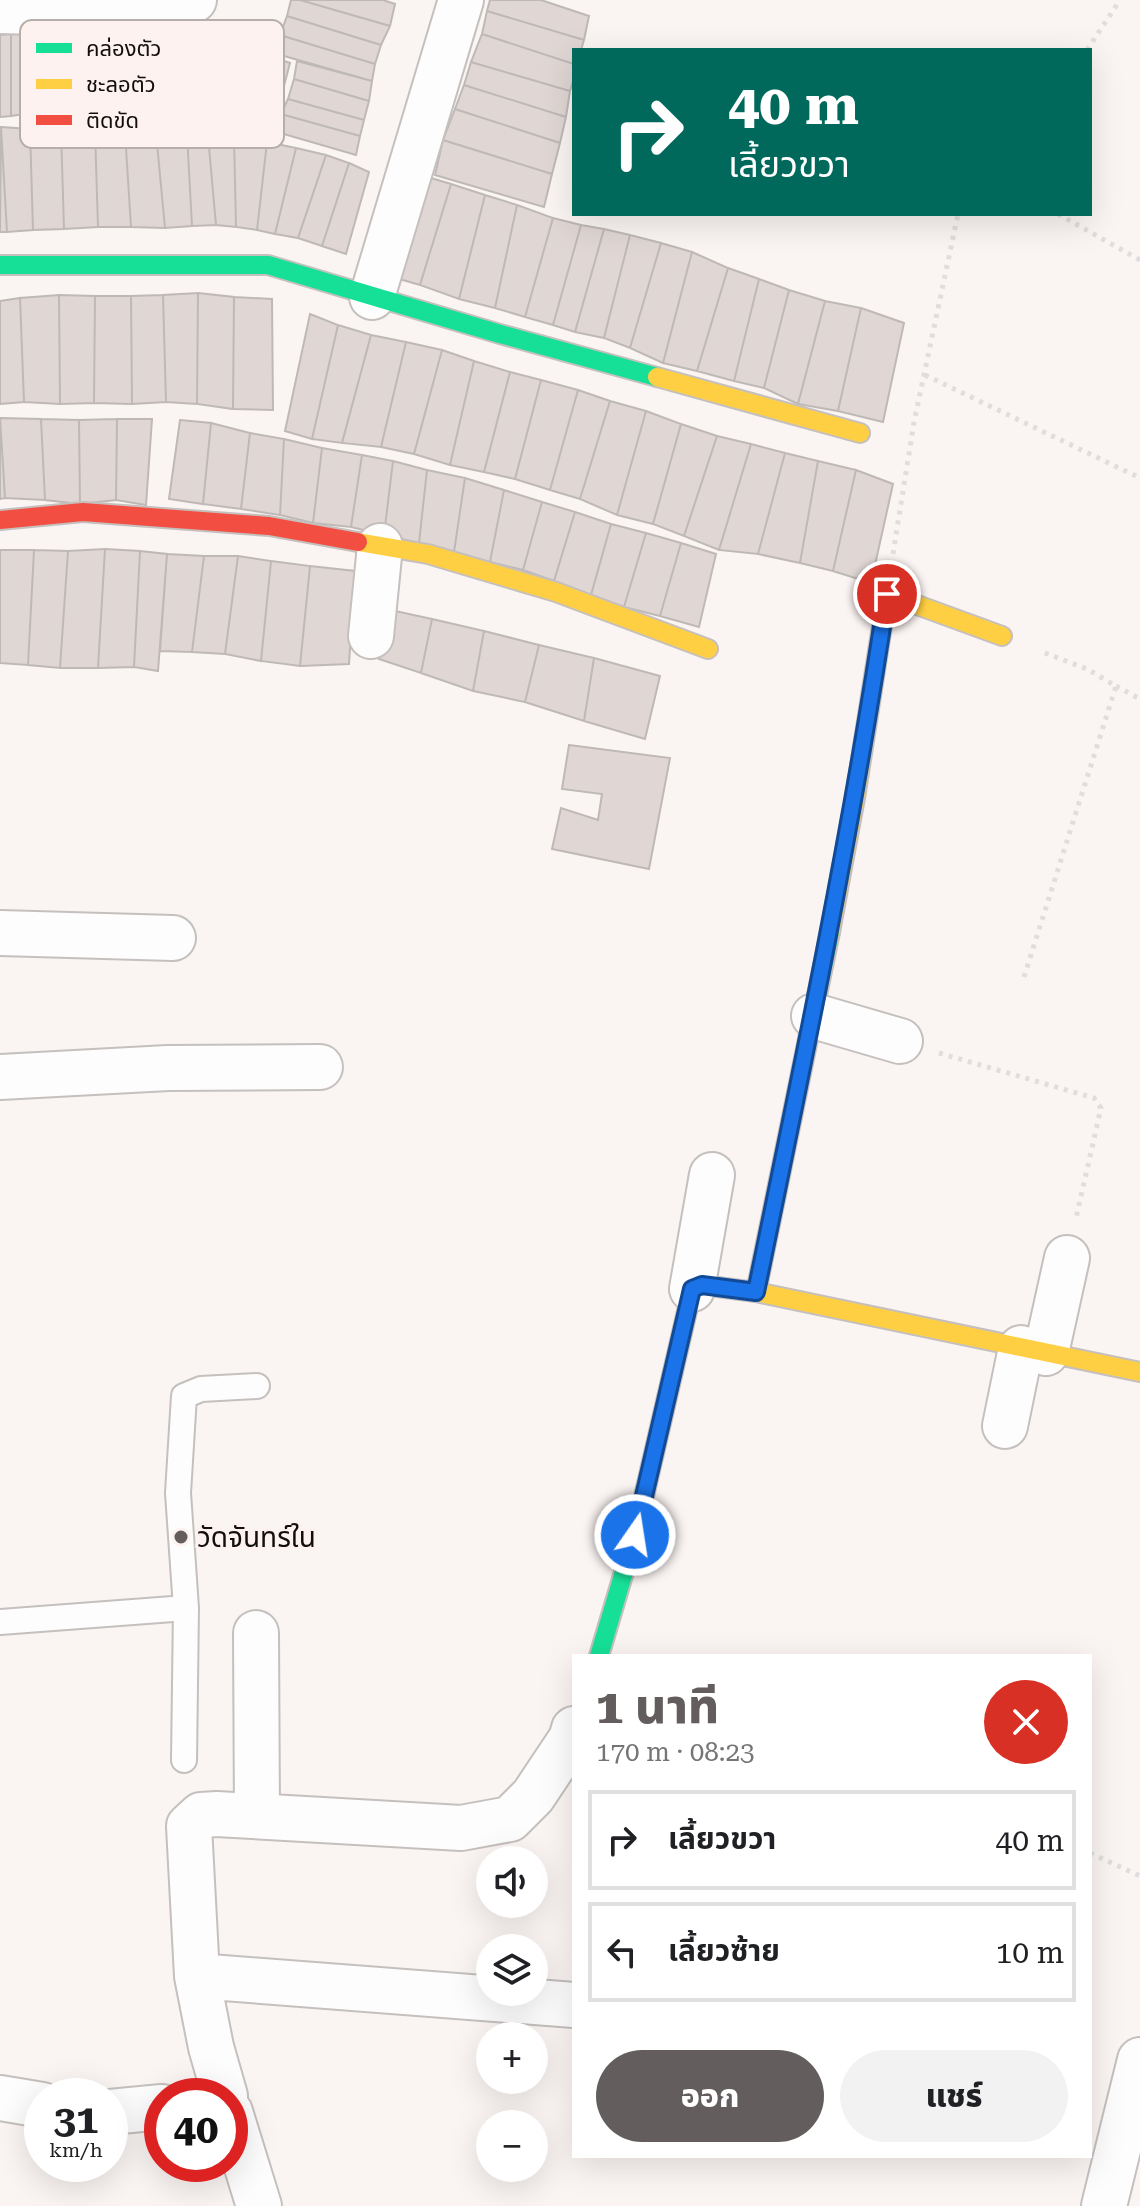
<!DOCTYPE html>
<html lang="th">
<head>
<meta charset="utf-8">
<style>
	body { margin:0; font-family:"Roboto Serif","Noto Sans Thai",serif; background:#f2f2f2; color:#202124; height:100vh; display:flex; flex-direction:column; font-size:30px; white-space:nowrap }
	* { box-sizing:border-box; margin:0 }
	p { font-size:26px; color:#757577 }
	.icon { flex:none; width:44px; height:44px; fill:none; stroke:currentColor; stroke-width:2; stroke-linecap:round; stroke-linejoin:round }
	.map { position:relative; flex:1; overflow:hidden }
	.side { position:absolute; left:572px; top:1654px; width:520px; height:504px; display:flex; flex-direction:column; background:#fff; border-radius:0px; box-shadow:0 8px 32px #0002 }
	.side>* { flex:none }
	.banner { position:absolute; left:572px; top:48px; width:520px; height:168px; border-radius:0px; box-shadow:0 8px 32px #0002; background:#00695c; color:#fff; overflow:hidden }
	.controls { position:absolute; left:476px; top:1846px; display:grid; gap:16px }
	.controls a { display:grid; place-items:center; width:72px; height:72px; border-radius:50%; background:#fff; box-shadow:0 8px 32px #0002; font-size:40px }
	.speed { position:absolute; left:24px; top:2078px; display:flex; gap:16px; font-size:40px; font-weight:700; text-align:center }
	.speed>* { display:grid; place-content:center; width:104px; height:104px; border-radius:50%; background:#fff; box-shadow:0 8px 32px #0002; line-height:1 }
	.speed small { font-size:20px; font-weight:400 }
	.speed .limit { border:12px solid #d22; background:#fff; color:#111 }
	.pin { position:absolute; display:grid; place-items:center; width:68px; height:68px; color:#fff; margin:-34px; border:4px solid #fff; border-radius:50%; box-shadow:0 2px 8px #0007 }
	.me { position:absolute; width:88px; margin:-44px; rotate:13deg; stroke-linejoin:round; filter:drop-shadow(0 0 6px #0008) }
	.turn { display:flex; align-items:center; gap:28px; height:168px; padding:0 24px; font-size:36px }
	.turn .icon { width:104px; height:104px; stroke-width:2.5 }
	.turn b { display:block; font-size:56px; line-height:68px }
	.round { display:grid; place-items:center; flex:none; width:84px; height:84px; border-radius:42px; background:#f2f2f2 }
	.headline { display:flex; align-items:center; justify-content:space-between; height:136px; padding:0 24px }
	h1 { font-size:48px; font-weight:800; line-height:60px; color:#635e5d }
	.primary-button { display:flex; gap:16px; margin-top:auto; padding:16px 24px }
	.primary-button a { flex:1; height:92px; border-radius:48px; background:#635e5d; color:#fff; font-size:32px; font-weight:800; line-height:92px; text-align:center }
	.primary-button a+a { background:#f2f2f2; color:#202124 }
	ul { padding:0; list-style:none }
	li { display:flex; align-items:center; gap:24px; height:100px; margin:0 16px 12px; padding:0 8px; border:4px solid #e0e0e0; border-radius:0px }
	li div { flex:1 }
	li b { display:block; font-size:30px }
	li em { font-style:normal }
	.map>svg:first-child { display:block }
	.building { fill:#e0d7d4; stroke:#beb9b7; stroke-width:2 }
	.lines { fill:none; stroke-linecap:round; stroke-linejoin:round }
	.lane-casing { stroke:#c5c0be; stroke-width:28 }
	.street-casing { stroke:#c5c0be; stroke-width:48 }
	.fast-casing { stroke:#c5c0be; stroke-width:22 }
	.slow-casing { stroke:#c5c0be; stroke-width:22 }
	.jam-casing { stroke:#c5c0be; stroke-width:22 }
	.path { stroke:#e0dedd; stroke-width:5; stroke-dasharray:4 6; stroke-linecap:butt }
	.lane { stroke:#fefdfd; stroke-width:24 }
	.street { stroke:#fefdfd; stroke-width:44 }
	.fast { stroke:#16e098; stroke-width:18 }
	.slow { stroke:#ffcf43; stroke-width:18 }
	.jam { stroke:#f24e42; stroke-width:18 }
	.route-casing { stroke:#114b97; stroke-width:20 }
	.route { stroke:#1a73e8; stroke-width:14 }
	.poi-dot { fill:#635e5d; stroke:#fdf2ef; stroke-width:3 }
	.labels { text-anchor:middle; dominant-baseline:central; stroke-width:6; stroke-linejoin:round; paint-order:stroke }
	.poi-label { font-size:28px; fill:#120e0d; stroke:#fdf2ef; text-anchor:start }
	.key { fill:#fdf2ef; stroke:#b6aeab; stroke-width:2 }
	.key-label { font-size:22px; fill:#120e0d }
</style>
</head>
<body>
<div class="map">
<svg width="1140" height="2206" viewBox="0 0 1140 2206">
	<rect width="100%" height="100%" fill="#faf4f2"/>
	<path class="building" d="M291,0h9l90,26 -9,19 -94,-29z
		M300,0h83l12,4 -5,22z
		M490,0h51l48,16 -5,24 -97,-29z
		M487,11l97,29 -3,10h-7v14l-92,-30z
		M287,16l94,29 -6,19 -95,-29z
		M11,34v82l-11,1v-82z
		M11,34l20,1 -1,78 -19,3z
		M482,34l92,30v14l-4,13 -99,-29z
		M280,35l95,29 -3,17 -95,-27z
		M272,57l18,6 -18,69 -18,-6z
		M297,61l75,20 -3,20 -75,-22z
		M471,62l99,29 -4,26 -102,-32z
		M294,79l75,22 -5,19 -76,-21z
		M464,85l102,32 -6,26 -105,-34z
		M288,99l76,21 -4,16 -79,-22z
		M455,109l105,34 -8,31 -109,-34z
		M281,114l79,22 -4,19 -79,-23z
		M1,127l29,2 3,101 -26,2z
		M1,127l6,105h-7z
		M30,129l31,1 3,99 -31,1z
		M61,130l34,1 3,96 -34,2z
		M95,131l30,1 6,95h-33z
		M125,132l31,1 9,95 -34,-1z
		M156,133l31,1 5,92 -27,2z
		M187,134l21,2 8,89 -24,1z
		M208,136l26,2 2,89 -20,-2z
		M234,138l33,4 -10,88 -21,-3z
		M443,140l109,34 -8,33 -109,-32z
		M267,142l29,6 -21,86 -18,-4z
		M296,148l30,7 -28,83 -23,-4z
		M326,155l23,8 -27,83 -24,-8z
		M349,163l20,9 -23,82 -24,-8z
		M421,175l30,9 -31,101 -31,-9z
		M451,184l34,11 -26,104 -39,-14z
		M485,195l32,10 -22,103 -36,-9z
		M517,205l36,13 -28,99 -30,-9z
		M553,218l28,7 -28,100 -28,-8z
		M581,225l23,4 -29,103 -22,-7z
		M604,229l26,6 -26,103 -29,-6z
		M630,235l31,8 -31,105 -26,-10z
		M661,243l31,9 -29,111 -33,-15z
		M692,252l36,16 -31,103 -34,-8z
		M728,268l31,11 -25,102 -37,-10z
		M759,279l30,11 -25,98 -30,-7z
		M789,290l36,11 -27,103 -34,-16z
		M198,293l36,4 -1,112 -36,-5z
		M198,293l-1,111 -31,-2 -3,-107z
		M59,295l36,1 -1,107 -34,1z
		M59,295l1,109 -36,-2 -4,-104z
		M163,295l3,107 -34,2 -1,-108z
		M95,296h36l1,108 -38,-1z
		M234,297l38,2 1,111 -40,-1z
		M20,298l4,104 -24,2v-103z
		M825,301l36,7 -23,103 -40,-7z
		M861,308l43,15 -21,99 -45,-11z
		M310,314l28,11 -26,114 -27,-8z
		M338,325l33,10 -29,108 -30,-4z
		M371,335l35,7 -25,105 -39,-4z
		M406,342l36,8 -28,104 -33,-7z
		M442,350l32,11 -24,104 -36,-11z
		M474,361l36,11 -26,100 -34,-7z
		M510,372l31,8 -26,99 -31,-7z
		M541,380l37,10 -28,100 -35,-11z
		M578,390l32,11 -30,98 -30,-9z
		M610,401l36,10 -29,104 -37,-16z
		M646,411l35,13 -28,100 -36,-9z
		M0,418l5,80 -5,1z
		M0,418l41,1 4,81 -40,-2z
		M41,419l38,1 1,84 -35,-4z
		M117,419l-1,81 -36,4 -1,-84z
		M117,419h35l-6,86 -30,-5z
		M180,420l31,3 -8,81 -34,-5z
		M211,423l39,10 -9,76 -38,-5z
		M681,424l36,12 -33,100 -31,-12z
		M250,433l34,6 -4,76 -39,-6z
		M717,436l34,8 -32,106 -35,-14z
		M284,439l38,9 -9,75 -33,-8z
		M751,444l34,9 -27,101 -39,-4z
		M322,448l40,7 -11,72 -38,-4z
		M785,453l33,8 -18,102 -42,-9z
		M362,455l31,6 -9,74 -33,-8z
		M393,461l34,9 -8,73 -35,-8z
		M818,461l38,9 -23,101 -33,-8z
		M427,470l38,8 -11,74 -35,-9z
		M856,470l37,14 -22,99 -38,-12z
		M465,478l39,12 -14,72 -36,-10z
		M504,490l38,12 -19,68 -33,-8z
		M542,502l33,10 -21,69 -31,-11z
		M575,512l36,12 -20,71 -37,-14z
		M611,524l35,9 -22,74 -33,-12z
		M646,533l35,10 -21,73 -36,-9z
		M681,543l35,11 -17,73 -39,-11z
		M105,549l-7,119h-38l8,-117z
		M105,549l35,2 -6,116 -36,1z
		M0,550h34l-6,115 -28,-2z
		M34,550l34,1 -8,117 -32,-3z
		M140,551l27,3 -9,117 -24,-4z
		M167,554l37,2 -12,96 -32,-1z
		M204,556h34l-13,98 -33,-2z
		M238,556l33,5 -10,100 -36,-7z
		M271,561l39,5 -10,100 -39,-5z
		M310,566l45,5 -6,93 -49,2z
		M386,609l46,10 -11,54 -42,-14z
		M432,619l52,12 -11,60 -52,-18z
		M484,631l55,14 -14,57 -52,-11z
		M539,645l55,13 -10,63 -59,-19z
		M594,658l66,18 -15,63 -61,-18z
		M569,745l101,13 -21,111 -97,-20 9,-41 37,12 4,-26 -40,-5z"/>
	<g class="lines">
		<defs>
			<path id="lane" d="M0,1622l186,-14
				M184,1760l2,-152 -8,-115 6,-97 17,-7 56,-3"/>
			<path id="street" d="M0,11l154,4 40,-15
				M372,297l89,-297
				M371,636l9,-90
				M0,933l173,5
				M814,1016l86,25
				M0,1077l168,-9 152,-1
				M692,1289l20,-114
				M1046,1353l21,-95
				M1005,1426l16,-78
				M256,1633l1,183
				M197,1976l377,29
				M225,2096l-14,-49 -14,-71 -8,-150 12,-11 16,-1 244,14 49,-9 23,-23 38,-57 3,-10
				M0,2098l42,7
				M110,2112l52,-5
				M230,2112l29,94
				M1104,2206l36,-146"/>
			<path id="fast" d="M0,265h268l232,69 157,43
				M756,1292l74,-360
				M599,1656l36,-121 56,-241"/>
			<path id="slow" d="M657,377l203,56
				M358,542l70,12 128,38 152,57
				M830,932l25,-134 32,-204 115,42
				M691,1294l1,-5 10,-4 54,7 384,80"/>
			<path id="jam" d="M0,520l83,-8 186,14 89,16"/>
		</defs>
		<use href="#lane" class="lane-casing"/>
		<use href="#street" class="street-casing"/>
		<use href="#fast" class="fast-casing"/>
		<use href="#slow" class="slow-casing"/>
		<use href="#jam" class="jam-casing"/>
		<path class="path" d="M1087,50l33,-50
			M1058,214l82,46
			M925,375l215,103
			M893,554l21,-132 44,-208
			M1116,686l24,13
			M1024,977l92,-291 -29,-17 -47,-18
			M939,1053l155,45 7,10 -25,110
			M1090,1853l50,23"/>
		<use href="#lane" class="lane"/>
		<use href="#street" class="street"/>
		<use href="#fast" class="fast"/>
		<use href="#slow" class="slow"/>
		<use href="#jam" class="jam"/>
	</g>
	<g class="lines">
		<defs>
			<path id="route" d="M635,1535l57,-246 10,-4 54,7c48,-232 96,-464 131,-698"/>
		</defs>
		<use href="#route" class="route-casing"/>
		<use href="#route" class="route"/>
	</g>
	<circle class="poi-dot" cx="181" cy="1537" r="8"/>
	<g class="labels">
		<g class="poi-label">
			<text x="197" y="1537">วัดจันทร์ใน</text>
		</g>
	</g>
	<rect x="20" y="20" width="264" height="128" rx="12" class="key"/>
	<rect x="36" y="43" width="36" height="10" fill="#16e098"/>
	<rect x="36" y="79" width="36" height="10" fill="#ffcf43"/>
	<rect x="36" y="115" width="36" height="10" fill="#f24e42"/>
	<g class="key-label">
		<text x="86" y="56">คล่องตัว</text>
		<text x="86" y="92">ชะลอตัว</text>
		<text x="86" y="128">ติดขัด</text>
	</g>
</svg>
<div class="controls">
<a><svg class="icon" aria-label="sound" viewBox="0 0 24 24"><path d="M4 9h4l5-4v14l-5-4H4zM17 9q2 3 0 6"/></svg></a>
<a><svg class="icon" aria-label="layers" viewBox="0 0 24 24"><path d="M12 4l9 5-9 5-9-5zM3 14l9 5 9-5"/></svg></a>
<a>+</a>
<a>−</a>
</div>
<div class="speed"><div>31<small>km/h</small></div><div class="limit">40</div></div>
<div class="pin" style="left:887px;top:594px;background:#d93025"><svg class="icon" aria-label="arrive" viewBox="0 0 24 24"><path d="M6 21V4h12l-3 4 3 4H6"/></svg></div>
<svg class="me" style="left:635px;top:1535px" viewBox="-20 -20 40 40"><circle r="17" fill="#1a73e8" stroke="#fff" stroke-width="3"/><path d="M0-11L8 9 0 5-8 9z" fill="#fff"/></svg>
<div class="banner">
<div class="turn"><svg class="icon" aria-label="right" viewBox="0 0 24 24"><path d="M7 20v-9h11M14 6l5 5-5 5"/></svg><div><b>40 m</b>เลี้ยวขวา</div></div>
</div>
<section class="side">
<div class="headline"><div><h1>1 นาที</h1><p>170 m · 08:23</p></div><a class="round" style="background:#d93025;color:#fff"><svg class="icon" aria-label="close" viewBox="0 0 24 24"><path d="M6 6l12 12M18 6L6 18"/></svg></a></div>
<ul>
<li><svg class="icon" aria-label="right" viewBox="0 0 24 24"><path d="M7 20v-9h11M14 6l5 5-5 5"/></svg><div><b>เลี้ยวขวา</b></div><em>40 m</em></li>
<li><svg class="icon" aria-label="left" viewBox="0 0 24 24"><path d="M17 20v-9H6M10 6l-5 5 5 5"/></svg><div><b>เลี้ยวซ้าย</b></div><em>10 m</em></li>
</ul>
<div class="primary-button"><a>ออก</a><a>แชร์</a></div>
</section>
</div>
</body>
</html>
